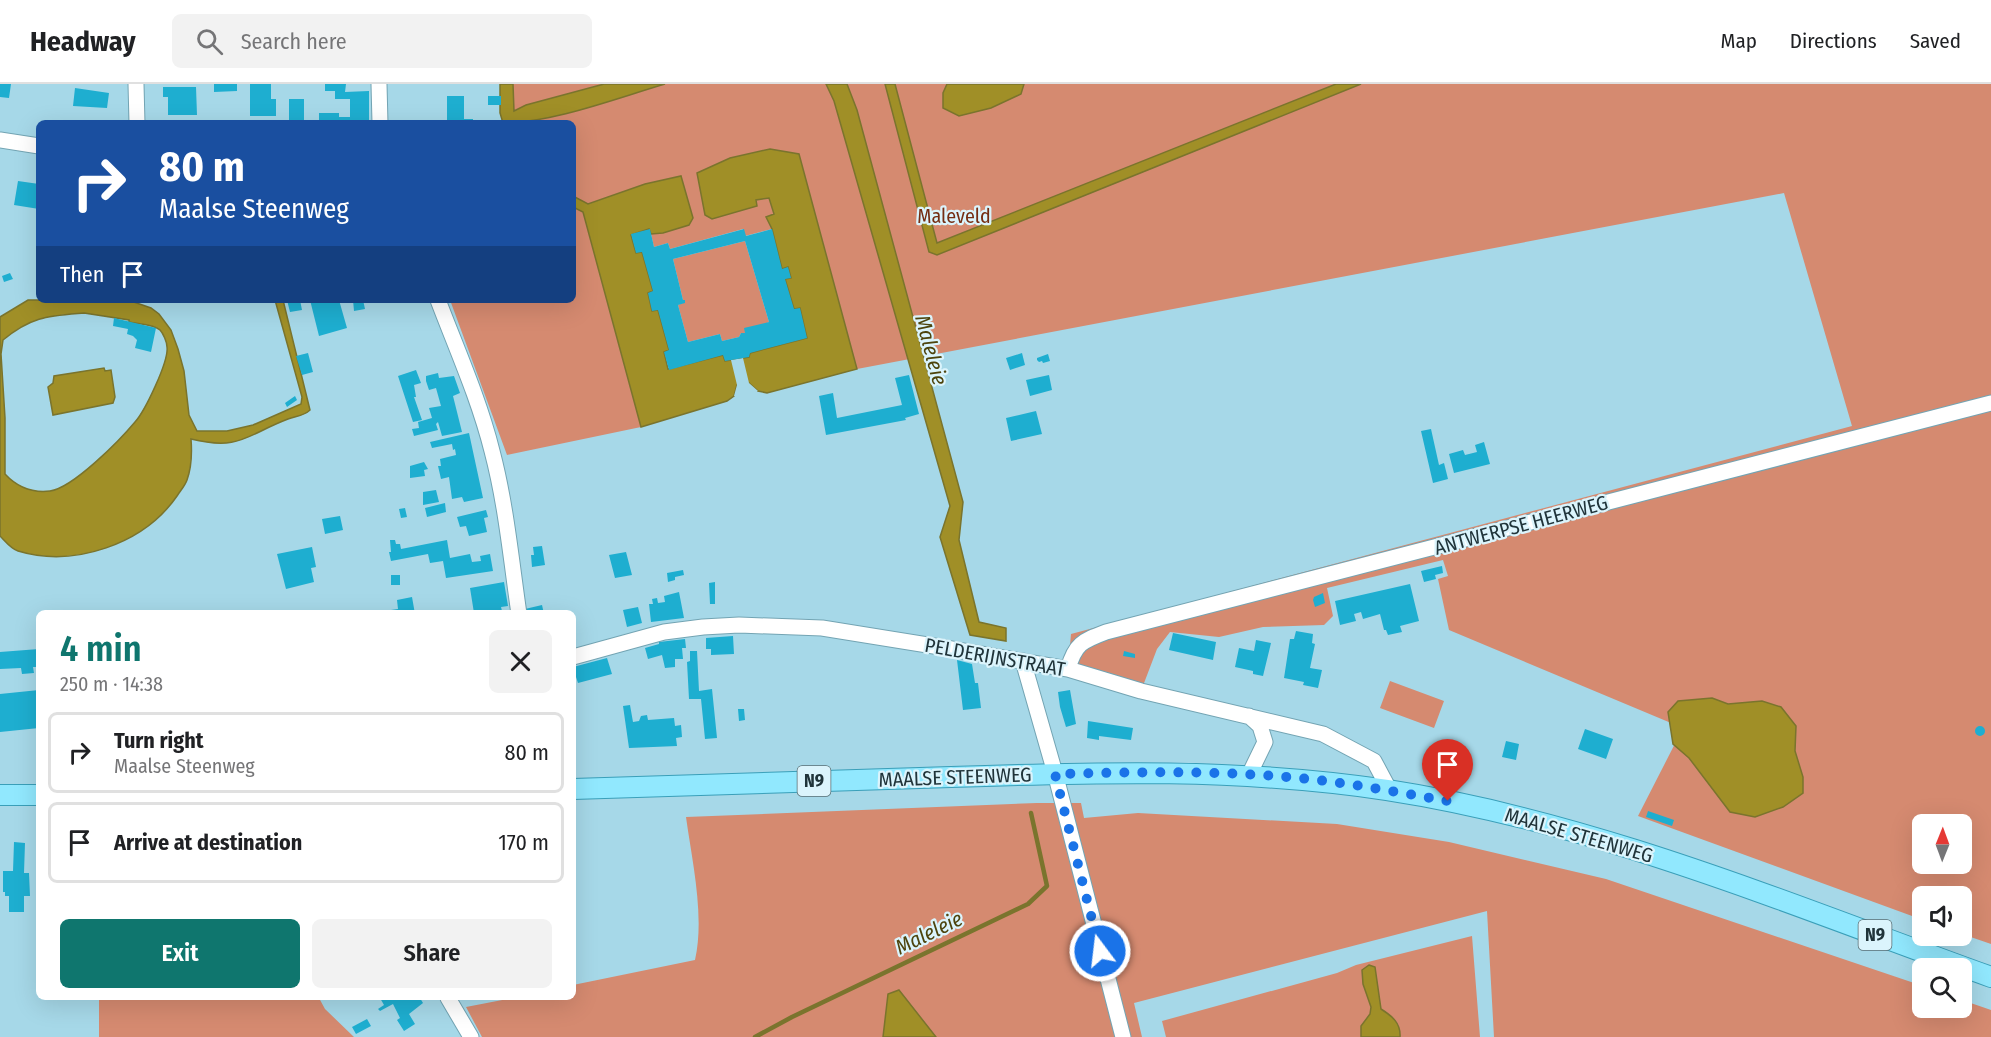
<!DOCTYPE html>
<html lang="en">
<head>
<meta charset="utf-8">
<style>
	body { margin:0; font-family:"Fira Sans Condensed",sans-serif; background:#f2f2f2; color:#202124; height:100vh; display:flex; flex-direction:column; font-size:22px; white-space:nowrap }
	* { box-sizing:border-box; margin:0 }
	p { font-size:20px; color:#757577 }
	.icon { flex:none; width:33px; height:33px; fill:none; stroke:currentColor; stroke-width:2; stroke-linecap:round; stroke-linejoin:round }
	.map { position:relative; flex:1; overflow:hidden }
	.side { position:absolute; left:36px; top:526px; width:540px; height:390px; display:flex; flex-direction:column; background:#fff; border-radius:9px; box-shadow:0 6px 24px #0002 }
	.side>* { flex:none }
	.guide { position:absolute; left:36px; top:36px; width:540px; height:183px; border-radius:9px; box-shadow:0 6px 24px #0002; background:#1a4fa0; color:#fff; overflow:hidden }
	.needle { width:39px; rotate:1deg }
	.controls { position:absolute; left:1912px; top:730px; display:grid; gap:12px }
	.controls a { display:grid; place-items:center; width:60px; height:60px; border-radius:9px; background:#fff; box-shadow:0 6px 24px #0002; font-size:30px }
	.pin { position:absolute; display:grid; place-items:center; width:51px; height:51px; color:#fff; margin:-62px -26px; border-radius:50% 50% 50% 0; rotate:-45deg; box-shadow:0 0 6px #0007 }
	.pin .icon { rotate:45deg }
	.me { position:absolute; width:66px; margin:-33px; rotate:345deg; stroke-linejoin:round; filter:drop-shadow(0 0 4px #0008) }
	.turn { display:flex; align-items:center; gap:21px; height:126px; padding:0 24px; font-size:27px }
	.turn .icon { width:78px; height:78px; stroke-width:2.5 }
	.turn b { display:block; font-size:42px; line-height:51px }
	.then { display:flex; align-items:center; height:57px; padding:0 24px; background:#0003; gap:12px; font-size:22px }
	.round { display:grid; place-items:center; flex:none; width:63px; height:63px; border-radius:9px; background:#f2f2f2 }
	.headline { display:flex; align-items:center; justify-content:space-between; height:102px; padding:0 24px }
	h1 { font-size:36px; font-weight:600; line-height:45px; color:#0f766e }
	.primary-button { display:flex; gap:12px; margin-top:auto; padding:12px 24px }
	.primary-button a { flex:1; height:69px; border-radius:9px; background:#0f766e; color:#fff; font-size:24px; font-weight:600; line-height:69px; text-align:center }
	.primary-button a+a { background:#f2f2f2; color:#202124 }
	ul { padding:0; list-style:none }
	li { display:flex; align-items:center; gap:18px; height:81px; margin:0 12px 9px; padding:0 12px; border:3px solid #e0e0e0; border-radius:9px }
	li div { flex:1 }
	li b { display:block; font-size:22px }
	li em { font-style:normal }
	header { display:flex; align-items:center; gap:36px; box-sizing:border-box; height:84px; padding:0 30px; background:#fff; border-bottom:2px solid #e0e0e0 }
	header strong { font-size:28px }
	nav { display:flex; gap:33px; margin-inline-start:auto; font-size:21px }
	.search { width:420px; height:54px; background:#f2f2f2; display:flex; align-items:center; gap:15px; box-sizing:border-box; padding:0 21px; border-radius:9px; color:#757577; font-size:22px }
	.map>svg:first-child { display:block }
	.green { fill:#d58a70; fill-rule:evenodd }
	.water { fill:#a08f27; stroke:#7a742d; stroke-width:1.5; fill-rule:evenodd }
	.pier { fill:#a6d8e8 }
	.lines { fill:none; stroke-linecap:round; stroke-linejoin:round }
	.stream { stroke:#7a742d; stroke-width:4.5 }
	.building { fill:#1eaed0; fill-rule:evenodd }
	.minor-casing { stroke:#73a4b3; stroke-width:17 }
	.major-casing { stroke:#3a9fb9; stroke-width:22 }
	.minor { stroke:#fff; stroke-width:15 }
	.major { stroke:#91e8fe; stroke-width:20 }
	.route { stroke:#1a73e8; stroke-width:10; stroke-dasharray:0 18 }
	.labels { text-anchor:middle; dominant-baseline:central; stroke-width:4.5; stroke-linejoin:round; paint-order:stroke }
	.shield { fill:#dbf4fc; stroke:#586e74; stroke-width:1.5 }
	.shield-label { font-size:18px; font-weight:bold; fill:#20343a }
	.park-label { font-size:20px; fill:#752d12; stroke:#dbf4fc }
	.street-label { font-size:20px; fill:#20343a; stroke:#dbf4fc }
	.water-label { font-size:21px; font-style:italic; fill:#4d440d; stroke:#dbf4fc }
</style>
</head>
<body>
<header>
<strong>Headway</strong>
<div class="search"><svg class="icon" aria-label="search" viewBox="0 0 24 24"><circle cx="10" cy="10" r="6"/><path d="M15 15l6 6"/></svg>Search here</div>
<nav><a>Map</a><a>Directions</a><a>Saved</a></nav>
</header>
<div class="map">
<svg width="1991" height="953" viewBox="0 0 1991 953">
	<rect width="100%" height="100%" fill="#a6d8e8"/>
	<path class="green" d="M504,0h1487v860l-29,-10v-37h-39v23l-285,-104 45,-88 -234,-98 -11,-51 10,-3 -5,-16 -116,28 6,28 -9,9 -61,2 -44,10 -49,-5 -13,17 -16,42 -73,-22 3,-35 781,-208 -68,-233 -927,176 -58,-215 -29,-5 -40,9 27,48 -1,-6 13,-3 5,17 -8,3 6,12 -27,7 -2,-7 -73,20 -2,-6 -14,4 -3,-13 37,-9 -7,-49 -36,8 -57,20 -5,8 58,215 -134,28 -57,-155h123v-177h-69zM1923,741h39v39h-39z
		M745,157l24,81 -24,11h-4l-2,4 -17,4 -2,-7 -32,8 -10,-37 7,-3 -2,-2 -10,-41z
		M1390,597l54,20 -10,27 -54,-20z
		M1037,719h44l3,15 54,-5 199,11 112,18 157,37 317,107v22h39v-8l29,10v27h-497l-7,-126 -353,92 8,34h-660l-16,-30 47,-9h60v-13l122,-25c10,-44 -3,-99 -9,-143z
		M1472,852l8,101h-314l-4,-16 175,-48 19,-8z
		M99,914h220l6,11 29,28h-255z"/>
	<path class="water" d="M500,0h13l1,27 12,-6 78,-21h61c-48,14 -113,39 -162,39l-3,-10z
		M826,0h21l10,26 106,392 -4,38 20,82 27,6v13l-36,-6 -30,-98 10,-31 -116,-405z
		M885,0h10l42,159 399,-159h25l-424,171 -8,-3z
		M947,0h77l-3,10 -30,14 -32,8 -16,-8v-15z
		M770,65l29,5 58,215 -90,24 -9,-2 -9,-8 -12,2 -3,11 -7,5 -86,26 -58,-215 -10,-5v-11l15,8 57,-20 36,-8 12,42 -4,7 -26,8 -12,1 -2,-5 -18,6 5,18 6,-1 11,39 -5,2 4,18 6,-1 11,40 -5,2 4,17 55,-14 2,6 24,-4 1,-4 57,-15 -7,-30 -6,1 -9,-30 6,-1 -3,-11 -6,2 -10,-40 -6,-12 8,-3 -5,-16 -13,2 1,6 -45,13 -7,-4 -8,-42 33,-15z
		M28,216h100l23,8 8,6 12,16 7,19 6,22 5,44 8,16h30l26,-6 48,-21 1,-7 -27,-97h8l27,110c-6,6 -14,6 -22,9 -42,16 -48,32 -97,20 1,13 0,30 -4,41 -2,6 -7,11 -10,16 -33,48 -103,72 -159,55 -7,-2 -13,-10 -18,-15v-219zM84,229l45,7v2c8,2 25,2 31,8 3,3 7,12 7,17 2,14 -22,64 -32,75 -15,18 -62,66 -85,69 -17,2 -33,-4 -45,-17v-56l-4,-64 2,-14c29,-24 46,-24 81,-27z
		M104,284l1,3 6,-1 4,27 -2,6 -60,12 -5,-28 5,-4 1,-7z
		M1712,614l16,6 34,-3 19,6 15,19 -1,25 8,26v16l-20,14 -28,10 -25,-5 -41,-54 -16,-14 -5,-32 10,-11z
		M1369,881l6,2 6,42c11,7 20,14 19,28h-39v-11l9,-12 1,-7 -8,-23 -1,-14z
		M899,906l37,47h-53l5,-43z"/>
	<path class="pier" d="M743,274l6,25 9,8h-4l-6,-5 -8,2 -2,8h-4l3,-11 -6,-25z"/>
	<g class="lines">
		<path class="stream" d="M755,953l37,-20 236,-113 19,-18 -16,-73"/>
	</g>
	<path class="building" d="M0,0h11l-2,14 -9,-1z
		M214,0h23v7l-23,1z
		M250,0h21v15h5v17h-26z
		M325,0h21l-1,8 24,-1v31l-50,1v-10h20v4h11v-18h-15v-8h-10z
		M163,3h33l1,28h-29v-18h-5z
		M75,4l34,5 -2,15 -34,-2z
		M447,12h17v23h9v4h-26z
		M488,12h13v9h-13z
		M289,15h15v24h-15z
		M18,97l21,3v25l-25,-4z
		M650,145l4,18 14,-4 2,6 74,-20 2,7 26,-7 10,40 6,-2 3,11 -6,1 9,30 6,-1 7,30 -57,15 -1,4 -24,4 -2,-6 -54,15 -5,-18 5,-2 -11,-40 -6,1 -4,-18 5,-2 -11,-39 -6,1 -5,-19zM745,157l24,81 -25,6 1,5h-4l-2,4 -17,4 -2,-7 -32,8 -10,-37 7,-2v-3h-2l-10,-41z
		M10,189l3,6 -9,3 -2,-6z
		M287,216h13l2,10 -12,2z
		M310,216h29l8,28 -28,8z
		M353,216h10l2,9 -11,2z
		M114,234l42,10 -5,24 -16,-4 2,-8 -4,-4 -6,-2 1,-5 -15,-3z
		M308,269l5,19 -11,3 -6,-19z
		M1022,269l3,12 -15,5 -4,-12z
		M1048,270l2,7 -7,2 -1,-2 -3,1 -2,-2v-2z
		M416,286l5,13 -7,2 2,12h-2l8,23 -9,2 -15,-46z
		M438,289l1,5 15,-2 6,17 -7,3 9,36 -20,4 -4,-14 -2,2 2,6 -24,6 -2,-7 7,-1 -1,-6 14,-4 -3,-10 12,-2 -5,-18 -7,2 -3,-9v-5z
		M909,291l10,39 -14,4 1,2 -80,15 -7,-39 14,-3 4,25 65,-13 -7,-27z
		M1049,291l3,15 -22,6 -4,-16z
		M295,312l2,4 -10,7 -2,-4z
		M1036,327l6,23 -31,7 -5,-23z
		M1431,345l8,36 5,-2 4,16 -15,4 -12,-52z
		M469,349l14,65 -19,4 -2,-5 -10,2 -3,-22 -8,2 -3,-13h3l-1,-7 16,-4 -1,-6 -2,1 -1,-6 -20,4 -2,-6z
		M1484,358l6,22 -36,9 -5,-19 14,-4 2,5 12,-3 -2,-7z
		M424,378l4,7 -4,1 1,6 -15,2v-12z
		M436,406l3,12 -16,3v-13z
		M445,419l1,9 -19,5 -2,-9z
		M405,424l2,9 -6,1 -2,-9z
		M486,426l2,7 -4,1 3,14 -18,4 -3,-10 -6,1 -3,-10z
		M340,432l3,14 -18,4 -3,-15z
		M390,456h5l1,4h4l1,5 46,-9 3,18 20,-4 2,8 9,-1 -1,-5 10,-2 3,17 -47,7 -3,-17 -13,2 -2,-9 -37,7 -2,-9h2z
		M542,462l3,19 -13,2 -1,-12h3l-1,-8z
		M312,463l4,20 -5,1 3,14 -28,7 -9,-35z
		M626,468l6,23 -17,3 -6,-23z
		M1442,482l1,7 -8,2 1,4 -12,3 -3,-11z
		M683,486l1,5 -9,2v3l-7,2 -1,-9z
		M391,491h9v10h-9z
		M504,498l4,24 -7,1 1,4 -28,2 -4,-25z
		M715,498v22h-5l-1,-21z
		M1410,500l9,37 -19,5 2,6 -14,3 -2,-5h-2l-4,-16 -17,5 -2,-7 -7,2 2,7 -16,4 -5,-24z
		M679,508l5,26 -33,4 -2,-18h4l-1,-5 5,-1 1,5 7,-1 -1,-6z
		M1323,509l2,10 -10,4 -2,-7 1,-3z
		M412,513l3,17h-23l-1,-4 7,-1 -1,-9z
		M542,521l2,9h-18l-1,-5z
		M638,523l4,16 -15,4 -4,-17z
		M1296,547l17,3 -1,9 3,1 -5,24 12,2 -4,18 -15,-3 1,-3 -20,-4 6,-39h4z
		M1173,549l43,9 -3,18 -44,-10z
		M733,552l1,18 -23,1v-6h-5v-11z
		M685,555l1,9h-4l1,11h-8v8l-10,1 -3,-13 -14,4 -3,-11 14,-4v-2z
		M1256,556l15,3 -8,33 -10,-2v-3l-18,-4 4,-19 15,3z
		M39,565v22h-3v-4h-3l1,6 -12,1 -1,-6 -21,1v-17z
		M690,567h7l2,40 13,-2 5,49 -12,1 -4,-40h-12l-2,-37 3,-1z
		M1124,567l11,3v4l-12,-2z
		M607,574l5,16 -34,9 -2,-6 -3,1v-11z
		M957,576l15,4 3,19h3l3,25 -18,2z
		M39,606v38l-39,4v-38z
		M1070,606l6,34 -10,3 -6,-20 -2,-15z
		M630,621l3,17 6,-1 2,-5 6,-1 1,5 26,-2 1,8 6,-1 1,12 -6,1 1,8 -48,2 -6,-42z
		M738,625h6l1,11 -6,1z
		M1088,637l45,7 -2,12 -32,-4v4l-12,-2z
		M1975 647a5 5 0 1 1 10 0a5 5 0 1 1-10 0Z
		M1585,645l28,10 -7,20 -28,-10z
		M1506,657l13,3 -3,16 -14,-3z
		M1648,727l26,9 -2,6 -26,-9z
		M14,758l11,1 -1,30h5l1,23h-6v16h-15v-16h-4v-4h-2v-21h10z
		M380,914h40l3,5 -14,11 6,10 -11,7 -7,-11 3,-2 -7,-14 -13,7 -2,-2 6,-4z
		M367,935l4,7 -15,8 -4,-7z"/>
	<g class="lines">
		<defs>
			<path id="minor" d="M136,0l1,39
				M379,0l1,39
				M0,56l39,6
				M438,216c19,50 41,99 54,151 14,53 19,108 27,163
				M573,573l91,-25 39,-5 36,-2 83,3 118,19 128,22 73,22 182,43 51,27 16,30
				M1023,577l32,112 68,264
				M1068,585c7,-25 14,-28 38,-37l885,-229
				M1249,691l16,-33 -5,-16 -11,-10
				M448,914l23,39"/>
			<path id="major" d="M573,705c126,-4 252,-8 378,-12 148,-5 290,-9 436,13 209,32 406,116 604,187
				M0,711h39"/>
		</defs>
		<use href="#minor" class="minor-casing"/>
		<use href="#major" class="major-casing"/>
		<use href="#minor" class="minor"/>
		<use href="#major" class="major"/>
	</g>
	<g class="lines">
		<path class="route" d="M1100,867l-45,-177c84,-2 169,-4 253,5 47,5 94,14 140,22"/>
	</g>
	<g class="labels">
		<g class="shield">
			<rect x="797.5" y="682" width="33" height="30" rx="4.5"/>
			<rect x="1858.5" y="836" width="33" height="30" rx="4.5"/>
		</g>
		<g class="shield-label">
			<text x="814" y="697">N9</text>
			<text x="1875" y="851">N9</text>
		</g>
		<g class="park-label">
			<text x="954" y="132">Maleveld</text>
		</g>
		<g class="street-label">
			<text transform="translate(1521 441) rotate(-15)">ANTWERPSE HEERWEG</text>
			<text transform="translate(995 573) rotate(10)">PELDERIJNSTRAAT</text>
			<text transform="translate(955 693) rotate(-2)">MAALSE STEENWEG</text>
			<text transform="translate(1579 751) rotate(16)">MAALSE STEENWEG</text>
		</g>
		<g class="water-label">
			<text transform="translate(931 266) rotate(75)">Maleleie</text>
			<text transform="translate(929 849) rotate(-26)">Maleleie</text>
		</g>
	</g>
</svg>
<div class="controls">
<a><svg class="needle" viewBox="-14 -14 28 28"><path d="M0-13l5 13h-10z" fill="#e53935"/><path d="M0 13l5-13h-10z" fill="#757577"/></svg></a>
<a><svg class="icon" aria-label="sound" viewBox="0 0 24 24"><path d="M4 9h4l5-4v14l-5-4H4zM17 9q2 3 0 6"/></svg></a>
<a><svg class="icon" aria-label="search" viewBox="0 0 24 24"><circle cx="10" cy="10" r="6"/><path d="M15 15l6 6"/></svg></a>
</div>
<div class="pin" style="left:1448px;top:717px;background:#d93025"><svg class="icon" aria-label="arrive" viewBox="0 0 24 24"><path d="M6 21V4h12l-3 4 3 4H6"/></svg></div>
<svg class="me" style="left:1100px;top:867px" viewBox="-20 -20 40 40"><circle r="17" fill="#1a73e8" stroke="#fff" stroke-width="3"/><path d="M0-11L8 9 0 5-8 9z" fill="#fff"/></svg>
<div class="guide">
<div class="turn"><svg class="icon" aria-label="right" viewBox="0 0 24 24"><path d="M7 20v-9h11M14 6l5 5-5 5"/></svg><div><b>80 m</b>Maalse Steenweg</div></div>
<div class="then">Then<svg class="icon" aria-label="arrive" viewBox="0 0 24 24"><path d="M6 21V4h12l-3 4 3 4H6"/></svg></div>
</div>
<section class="side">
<div class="headline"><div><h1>4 min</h1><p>250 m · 14:38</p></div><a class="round"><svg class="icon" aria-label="close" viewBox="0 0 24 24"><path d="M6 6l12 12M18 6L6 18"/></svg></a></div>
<ul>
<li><svg class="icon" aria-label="right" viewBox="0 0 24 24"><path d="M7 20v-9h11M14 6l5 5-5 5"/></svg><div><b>Turn right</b><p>Maalse Steenweg</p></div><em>80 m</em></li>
<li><svg class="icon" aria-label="arrive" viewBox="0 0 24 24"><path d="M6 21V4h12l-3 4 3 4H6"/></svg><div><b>Arrive at destination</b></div><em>170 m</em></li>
</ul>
<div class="primary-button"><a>Exit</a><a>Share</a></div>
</section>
</div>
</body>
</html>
